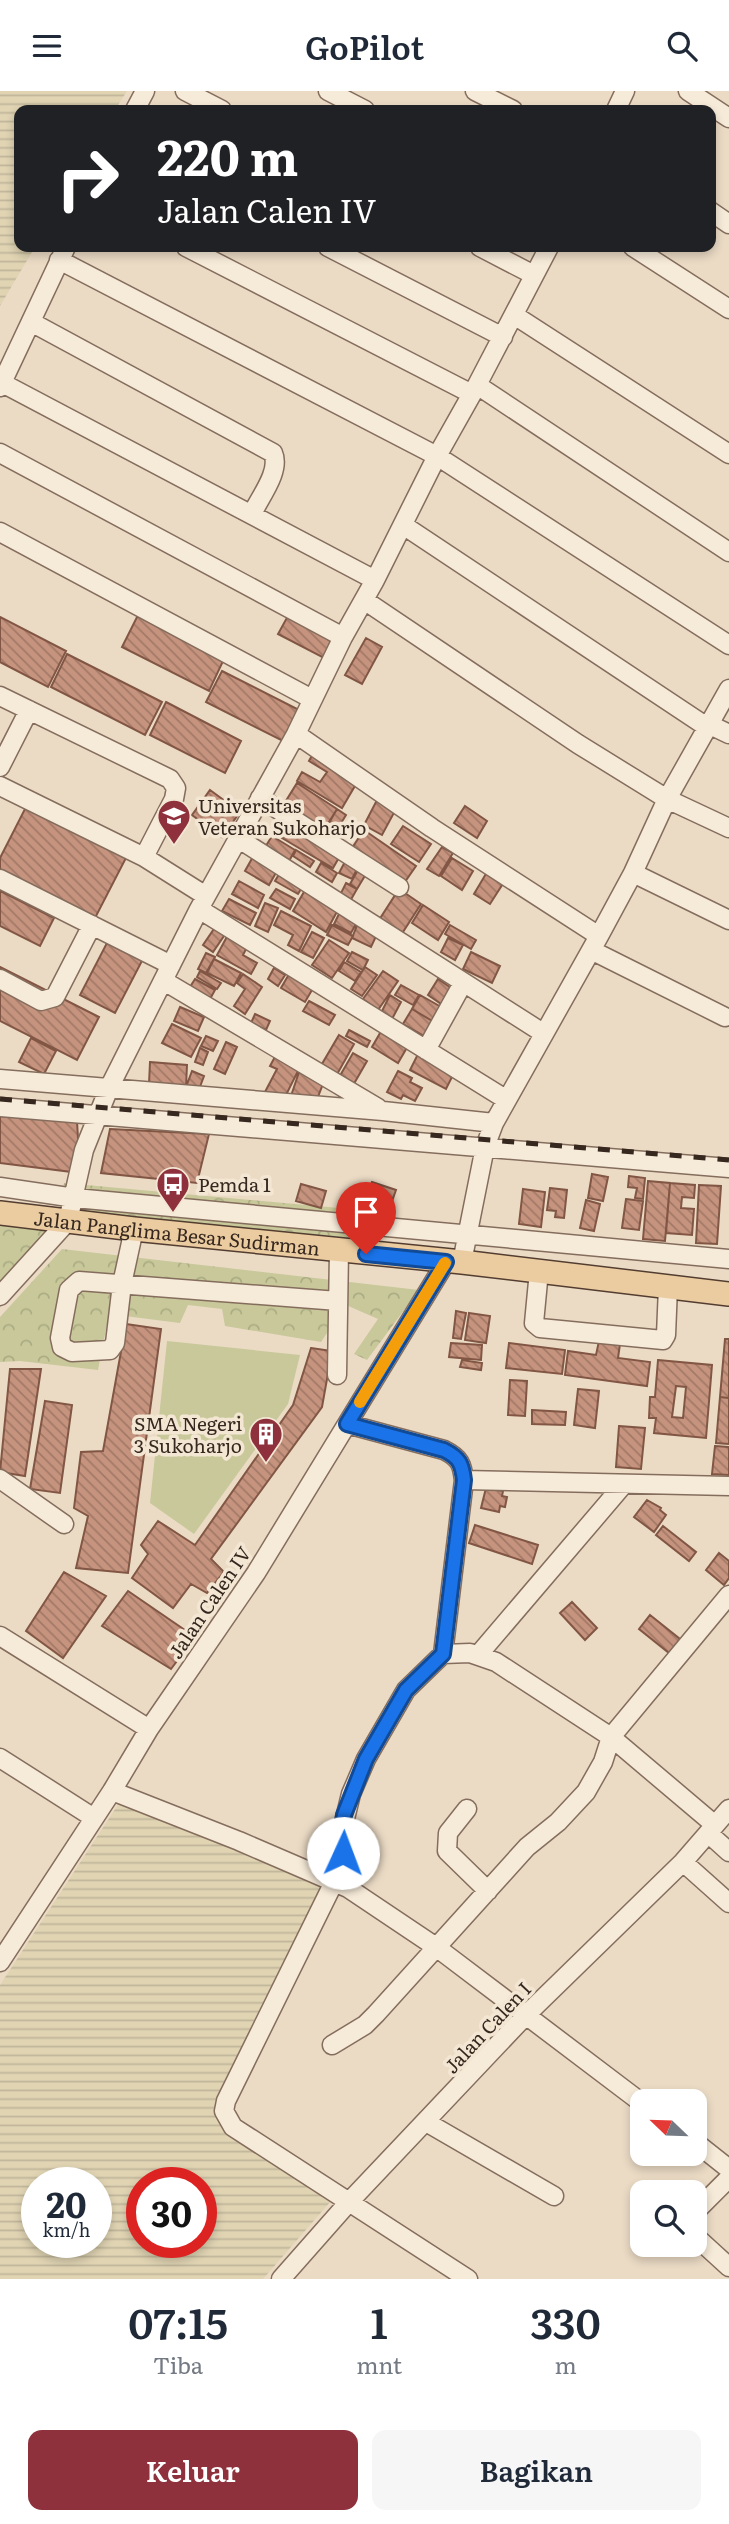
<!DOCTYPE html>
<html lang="id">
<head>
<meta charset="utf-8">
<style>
	body { margin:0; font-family:Literata,serif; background:#f6f6f7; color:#1f2937; height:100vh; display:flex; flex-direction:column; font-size:26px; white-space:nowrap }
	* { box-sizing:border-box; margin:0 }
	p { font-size:23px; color:#747a83 }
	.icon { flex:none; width:38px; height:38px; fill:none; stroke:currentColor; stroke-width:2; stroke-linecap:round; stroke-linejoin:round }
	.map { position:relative; height:2188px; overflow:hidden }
	.details { display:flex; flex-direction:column; background:#fff; flex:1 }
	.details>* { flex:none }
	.top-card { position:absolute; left:14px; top:14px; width:702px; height:147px; border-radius:14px; box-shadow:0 4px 10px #0003; background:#202124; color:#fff; overflow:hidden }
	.needle { width:46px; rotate:293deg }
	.controls { position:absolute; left:630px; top:1998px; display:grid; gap:14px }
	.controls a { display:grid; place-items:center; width:77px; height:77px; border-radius:14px; background:#fff; box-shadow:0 4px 10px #0003; font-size:35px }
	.speed { position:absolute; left:21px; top:2076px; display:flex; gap:14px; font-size:35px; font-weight:700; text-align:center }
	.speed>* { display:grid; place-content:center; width:91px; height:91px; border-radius:50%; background:#fff; box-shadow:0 4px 10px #0003; line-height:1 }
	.speed small { font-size:18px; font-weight:400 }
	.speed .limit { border:10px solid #d22; background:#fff; color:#111 }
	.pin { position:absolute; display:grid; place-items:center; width:60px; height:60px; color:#fff; margin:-72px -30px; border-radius:50% 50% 50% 0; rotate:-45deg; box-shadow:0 0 7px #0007 }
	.pin .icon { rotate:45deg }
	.me { position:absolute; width:77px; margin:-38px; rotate:2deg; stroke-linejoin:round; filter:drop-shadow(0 0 5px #0008) }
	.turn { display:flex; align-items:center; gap:24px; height:147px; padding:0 28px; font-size:32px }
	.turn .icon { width:91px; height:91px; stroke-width:2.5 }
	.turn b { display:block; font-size:49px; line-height:60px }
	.eta { display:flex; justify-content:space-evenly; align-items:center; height:119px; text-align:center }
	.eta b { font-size:42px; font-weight:600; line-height:49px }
	.button { display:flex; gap:14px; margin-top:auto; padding:14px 28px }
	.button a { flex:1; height:80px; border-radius:14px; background:#8f313c; color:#fff; font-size:28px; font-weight:600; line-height:80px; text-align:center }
	.button a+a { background:#f6f6f7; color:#1f2937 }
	header { display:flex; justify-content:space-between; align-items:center; height:91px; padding:0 28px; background:#fff; font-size:32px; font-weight:600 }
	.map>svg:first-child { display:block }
	.farmland { fill:url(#farmland-rules); fill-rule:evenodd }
	.green { fill:#c8c89a }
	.park { fill:url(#park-crowns) }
	.building { fill:url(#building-back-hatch); stroke:#825644; stroke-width:2; fill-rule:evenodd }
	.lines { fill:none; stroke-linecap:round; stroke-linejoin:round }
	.minor-casing { stroke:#856d5d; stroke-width:21 }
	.major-casing { stroke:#533d30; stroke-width:26 }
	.minor { stroke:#f6ead8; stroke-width:18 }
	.major { stroke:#ebcba0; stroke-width:23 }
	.rail { stroke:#36281f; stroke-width:5; stroke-dasharray:12 12; stroke-linecap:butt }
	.route-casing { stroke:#114b97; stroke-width:18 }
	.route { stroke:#1a73e8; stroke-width:12 }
	.slow { stroke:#f59e0b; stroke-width:12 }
	.labels { text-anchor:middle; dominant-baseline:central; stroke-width:7; stroke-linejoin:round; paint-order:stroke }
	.poi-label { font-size:19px; fill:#36281f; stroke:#f3e7d4; text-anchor:start }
	.street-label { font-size:19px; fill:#36281f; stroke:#f3e7d4 }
</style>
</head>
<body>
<header><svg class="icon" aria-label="menu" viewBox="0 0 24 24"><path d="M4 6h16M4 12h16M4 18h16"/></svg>GoPilot<svg class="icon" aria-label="search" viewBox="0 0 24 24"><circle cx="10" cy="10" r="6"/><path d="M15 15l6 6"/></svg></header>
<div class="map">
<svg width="729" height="2188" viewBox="0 0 729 2188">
	<defs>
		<pattern id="farmland-rules" width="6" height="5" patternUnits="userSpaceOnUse" patternTransform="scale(1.75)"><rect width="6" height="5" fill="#e0d4b3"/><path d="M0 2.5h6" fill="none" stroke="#c1b69a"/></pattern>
		<pattern id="park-crowns" width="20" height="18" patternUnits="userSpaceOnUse" patternTransform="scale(1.75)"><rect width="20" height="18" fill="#c8c89a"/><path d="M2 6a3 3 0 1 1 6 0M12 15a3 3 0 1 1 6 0" fill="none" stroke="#acac84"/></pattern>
		<pattern id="building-back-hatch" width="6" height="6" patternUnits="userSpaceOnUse" patternTransform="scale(1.75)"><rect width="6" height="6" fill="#c6947e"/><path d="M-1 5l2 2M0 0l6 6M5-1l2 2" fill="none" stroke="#a27967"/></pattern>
	</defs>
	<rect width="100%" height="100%" fill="#ebdbc5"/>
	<path class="farmland" d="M0,0h127l-12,19h-96v137h16l-35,59z
		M119,1712l208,84 -108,220 113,93 -69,79h-263v-294zM37,2091h59v60h-59zM142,2091h59v60h-59z"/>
	<path class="green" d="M167,1250l133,14 -12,49 -94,130 -44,-31z"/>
	<path class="park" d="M64,1092l286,26 -1,31 -290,-27z
		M0,1133l53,6 -53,54z
		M62,1158l357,41 -52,70 -13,-6 24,-35 -32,-14 -25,37 -96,-16 -3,-17 -34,-4 -8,18 -71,-9 -11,56 -78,-9 -20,1v-45z"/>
	<path class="building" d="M289,523l45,24 -10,20 -46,-24z
		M138,524l86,44 -15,32 -87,-44z
		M0,526l66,34 -18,36 -48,-25z
		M366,547l16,9 -20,37 -17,-9z
		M67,563l95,48 -17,33 -94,-48z
		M222,580l79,40 -16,31 -79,-40z
		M166,611l75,39 -16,32 -75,-38z
		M314,661l45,27 -17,29 -45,-27 5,-9 18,10 7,-10 -18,-11z
		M297,692l40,26 -13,21 -40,-26z
		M210,699l30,22 -18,25 -30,-22z
		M377,709l19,9 -14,26 -18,-10z
		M28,712l100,51 -34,66 -94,-48v-14z
		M465,715l22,15 -10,17 -23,-15z
		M337,718l9,6 -8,13 -9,-5z
		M283,723l8,6 -10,17 -9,-6z
		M291,733l50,30 -8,14 -51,-30z
		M403,735l28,18 -12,18 -28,-18z
		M364,739l52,36 -14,20 -52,-35z
		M272,745l23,14 -7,13 -24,-14z
		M442,756l11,6 -14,23 -12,-7z
		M296,759l18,11 -4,6 -17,-11z
		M254,764l24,14 -9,16 -24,-14z
		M347,767l12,7 -7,14 -13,-6z
		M452,767l21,13 -11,19 -21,-14z
		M321,772l16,10 -5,9 -16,-10z
		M358,779l8,4 -9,15 -7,-5z
		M281,780l23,13 -6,10 -23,-13z
		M487,781l17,10 -14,22 -16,-10z
		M239,790l25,14 -6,13 -26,-14z
		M346,792l11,6 -8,14 -10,-6z
		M308,794l32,21 -14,26 -33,-21z
		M276,798l19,10 -5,10 -20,-11z
		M399,798l22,15 -20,31 -22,-15z
		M0,800l54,27 -14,28 -40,-20z
		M229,808l27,14 -6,12 -28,-14z
		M265,812l13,5 -10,24 -13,-6z
		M423,814l26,17 -11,18 -26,-17z
		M281,820l30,15 -12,25 -11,-6 5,-10 -19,-10z
		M340,821l17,10 -6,11 -17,-9z
		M358,832l20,9 -7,15 -19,-9z
		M332,834l21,11 -5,9 -21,-10z
		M450,834l26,15 -5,9 -26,-15z
		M216,835l10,7 -13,19 -10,-7z
		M312,841l12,6 -11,20 -12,-6z
		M229,842l19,12 -5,10 14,8 -6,11 -34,-19z
		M448,847l15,7 -8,15 -14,-8z
		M109,848l35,18 -29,56 -35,-18z
		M329,849l20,13 -17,25 -20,-13z
		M352,861l16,8 -5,10 -16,-9z
		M471,861l29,14 -8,17 -29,-14z
		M206,862l9,4 -9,16 -8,-4z
		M214,868l27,14 -7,13 -27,-13z
		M344,871l17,10 -6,9 -16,-10z
		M0,876l99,50 -22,43 -77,-39z
		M365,876l12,8 -15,21 -11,-7z
		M274,877l11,7 -7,11 -10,-7z
		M292,878l24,14 -11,19 -24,-14z
		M200,880l21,12 -4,6 -20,-12z
		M383,880l15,10 -20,29 -15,-11z
		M243,883l19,13 -17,27 -11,-8 11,-17 -8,-6z
		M195,888l20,11 -5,9 -20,-12z
		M438,888l19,13 -10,16 -19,-13z
		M401,894l18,10 -6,10 -18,-10z
		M390,904l11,7 -9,17 -11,-6z
		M420,904l23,13 -9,14 -22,-13z
		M309,910l26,14 -6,10 -26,-14z
		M180,916l24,10 -6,14 -24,-10z
		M412,918l22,13 -8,15 -23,-13z
		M255,923l15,7 -4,9 -15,-7z
		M172,933l29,14 -10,19 -29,-14z
		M383,937l26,16 -11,19 -26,-16z
		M349,939l21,11 -3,6 -21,-11z
		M339,944l15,9 -19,34 -16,-9z
		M206,945l12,5 -5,10 -12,-5z
		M31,947l25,13 -12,23 -25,-12z
		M226,951l11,5 -12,27 -11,-5z
		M200,957l8,4 -5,13 -8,-3z
		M277,962l24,12 -17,34 -19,-7 12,-23 -7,-3z
		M353,962l14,8 -16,28 -14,-8z
		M418,963l36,19 -8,16 -36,-19z
		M150,971l37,3 -1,22 -37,-3z
		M192,980l12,5 -6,16 -12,-5z
		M398,980l14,7 -2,4 12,6 -7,13 -12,-6 -2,4 -14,-7z
		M299,981l25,9 -8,21 -25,-6z
		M0,1025l77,5 3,52 -80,-10z
		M110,1038l99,5 -12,49 -96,-10z
		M592,1083l16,3 -5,24 -15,-3z
		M629,1085l16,2 -2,21 -8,-1 2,-10 -9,-1z
		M648,1090l22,2 -5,58 -22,-2z
		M372,1091l24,8 -6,17 -24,-7z
		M670,1092l25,2 -1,13 -12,-1 -1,11 13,1 -2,26 -26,-2z
		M301,1093l25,7 -5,17 -25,-7z
		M699,1094l22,1 -4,58 -21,-1z
		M550,1097l17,2 -3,28 -9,-1 1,-6 -9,-1z
		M523,1098l22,3 -4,35 -22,-3z
		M626,1108l17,2 -4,29 -17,-2z
		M586,1109l14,4 -6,27 -14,-3z
		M456,1220l10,2 -5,26 -8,-1z
		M469,1222l21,3 -4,27 -21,-3z
		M126,1233l35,5 -33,244 -52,-5 12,-52 -14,-8 7,-56 22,-1z
		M725,1248h4v59l-9,-1z
		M599,1250l21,3 -2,14 32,4 -3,24 -82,-11 3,-24 28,4z
		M451,1252l31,2 -1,15 -32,-3z
		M509,1252l56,7 -3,24 -56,-6z
		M311,1257l21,3 -10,56 -111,152 13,13 -17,21 -16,-9 -18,24 -41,-30 16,-24 -7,-9 17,-24 37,24 98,-140z
		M462,1269l20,3 -1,7 -21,-3z
		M658,1269l54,5 -6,73 -52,-5 2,-15h-7l1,-21h5zM676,1295l10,1 -3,31 -11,-1z
		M10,1278h31l-16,107 -25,-4z
		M510,1289l17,1 -2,35 -17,-1z
		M578,1298l21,2 -4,37 -21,-3z
		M720,1306l9,1v46l-13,-1z
		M45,1310l27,4 -12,88 -30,-4z
		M532,1319l34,2 -1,13 -33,-1z
		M619,1335l26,2 -4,41 -25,-2z
		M715,1355l14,1v28l-17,-1z
		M486,1397l17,3 -1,5 5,1 -2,10 -5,-1 -1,6 -18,-4z
		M647,1409l14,8 -1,2 6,5 -12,17 -20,-15z
		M475,1434l63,20 -6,19 -63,-21z
		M663,1435l33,26 -7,9 -33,-26z
		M719,1462l10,8v17l-5,7 -18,-15z
		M64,1481l42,24 -43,62 -37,-27z
		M128,1500l67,46 -24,32 -69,-43z
		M572,1511l25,26 -12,12 -25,-27z
		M650,1524l30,24 -11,14 -30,-24z"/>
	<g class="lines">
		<defs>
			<path id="minor" d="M185,0l37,19
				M328,0l37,19
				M475,0l38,19
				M688,0l41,27
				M135,19l10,-19
				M616,19l9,-19
				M710,120l19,13
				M186,156l286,147
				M328,156l175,90
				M480,156l54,28
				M633,156l96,62
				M59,169l378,196 292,189
				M514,224l215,139
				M31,231l242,131c8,18 -13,44 -21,61
				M2,292l373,197
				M477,294l252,167
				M0,296l66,-140
				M0,362l343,184
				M403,434l304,202
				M0,441l312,167
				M364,509l214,144 89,55 62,29
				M0,605l170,83 6,9 -2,11 -30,58
				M708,633l21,10
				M296,643l136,94 167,108
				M0,676l29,-57
				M0,695l144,71 62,39
				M260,707l139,89
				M239,748l304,194
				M633,782l96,47
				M0,788l171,86
				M199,818l308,191
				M591,859l134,67
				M0,888l41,22 14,-4 37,-72
				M164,890l214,127
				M426,959l37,-67
				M0,988l383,32 111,12
				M0,1016l729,61
				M0,1096l75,11 654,61
				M134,1138l-12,55 -7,59 -5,7 -38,2 -10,-5 -2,-9 9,-48 10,-9 259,20
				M462,1171l23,-115 9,-24 105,-187 34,-63 34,-74 62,-110
				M539,1180l-5,52 6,5 123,12 3,-5 2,-48
				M0,1205l68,-75 16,-71 25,-62 90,-179 97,-175 47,-97 32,-57 62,-124 40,-71 72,-138
				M337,1284l2,-124
				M347,1333l97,26c16,8 18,14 20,30l-21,174
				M0,1388l64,45
				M464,1389l265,6
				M0,1545l149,93
				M479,1563l145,-170
				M0,1667l94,60
				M112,1700l127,50 109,47 88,59 206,156
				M467,1718l-19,24 -1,18 41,40
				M708,1742l21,19
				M683,1771l46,41
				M334,1791l-108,219 -2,10 9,16 235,152
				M348,1797l-7,-53 10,-41 15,-35 40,-69 37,-36 27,-1 26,9 115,75 104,88
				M0,1871l112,-171 37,-62 107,-156 190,-311
				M332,1954l33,-20 11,-11 151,-167 31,-25 28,-30 17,-30 8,-25 118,-142
				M426,2031l128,74
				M695,2051l34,27
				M695,2121l34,-34
				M695,2145l34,31
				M281,2188l67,-76 177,-187 158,-154 46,-53"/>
			<g id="major">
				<path id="s1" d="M0,1122l134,16 328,33 267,32"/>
			</g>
		</defs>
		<use href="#minor" class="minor-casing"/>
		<use href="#major" class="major-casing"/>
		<use href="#minor" class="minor"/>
		<use href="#major" class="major"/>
		<path class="rail" d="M0,1008l729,61"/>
	</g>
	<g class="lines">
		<defs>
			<path id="route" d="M343,1762l-2,-18 3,-20 22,-56 40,-69 37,-36 21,-174c-2,-16 -4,-22 -20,-30l-97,-26 99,-162 -80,-8"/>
		</defs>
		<use href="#route" class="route-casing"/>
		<use href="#route" class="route"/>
		<path class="slow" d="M360,1311l85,-139"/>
	</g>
	<defs>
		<symbol id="university-pin" viewBox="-11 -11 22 30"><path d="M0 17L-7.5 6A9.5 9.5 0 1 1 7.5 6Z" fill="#8f313c" stroke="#f3e7d4"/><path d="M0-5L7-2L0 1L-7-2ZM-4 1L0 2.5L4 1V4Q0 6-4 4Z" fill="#fff"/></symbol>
		<symbol id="bus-pin" viewBox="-11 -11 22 30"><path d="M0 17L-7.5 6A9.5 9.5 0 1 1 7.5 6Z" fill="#8f313c" stroke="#f3e7d4"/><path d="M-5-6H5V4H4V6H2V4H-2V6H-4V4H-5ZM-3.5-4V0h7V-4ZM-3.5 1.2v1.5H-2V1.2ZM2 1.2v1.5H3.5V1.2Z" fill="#fff"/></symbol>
		<symbol id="building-pin" viewBox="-11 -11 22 30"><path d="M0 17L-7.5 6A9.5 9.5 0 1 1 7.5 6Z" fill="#8f313c" stroke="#f3e7d4"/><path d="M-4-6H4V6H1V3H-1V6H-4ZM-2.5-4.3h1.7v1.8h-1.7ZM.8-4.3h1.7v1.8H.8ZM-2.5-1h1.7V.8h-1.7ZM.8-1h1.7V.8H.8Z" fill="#fff"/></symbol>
	</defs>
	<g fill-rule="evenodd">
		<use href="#university-pin" x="155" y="706" width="38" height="52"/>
		<use href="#bus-pin" x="154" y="1074" width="38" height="52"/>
		<use href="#building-pin" x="247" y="1324" width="38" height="52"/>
	</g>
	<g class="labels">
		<g class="poi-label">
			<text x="198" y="714">Universitas<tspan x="198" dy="22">Veteran Sukoharjo</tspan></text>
			<text x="198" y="1093">Pemda 1</text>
			<text x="242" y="1332" text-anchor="end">SMA Negeri<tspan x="242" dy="22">3 Sukoharjo</tspan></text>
		</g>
		<g class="street-label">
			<text stroke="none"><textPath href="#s1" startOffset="178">Jalan Panglima Besar Sudirman</textPath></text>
			<text transform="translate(209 1511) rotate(-56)">Jalan Calen IV</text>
			<text transform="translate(487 1936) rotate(-47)">Jalan Calen I</text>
		</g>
	</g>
</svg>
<div class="controls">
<a><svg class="needle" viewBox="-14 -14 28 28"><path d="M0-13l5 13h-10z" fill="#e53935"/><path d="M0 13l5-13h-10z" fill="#747a83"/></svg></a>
<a><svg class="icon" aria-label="search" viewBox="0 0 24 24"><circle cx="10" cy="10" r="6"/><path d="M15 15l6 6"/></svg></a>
</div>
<div class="speed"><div>20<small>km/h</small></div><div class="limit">30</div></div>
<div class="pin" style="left:366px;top:1163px;background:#d93025"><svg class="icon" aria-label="arrive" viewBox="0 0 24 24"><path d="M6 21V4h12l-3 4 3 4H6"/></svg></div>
<svg class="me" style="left:343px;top:1762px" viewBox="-20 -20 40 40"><circle r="19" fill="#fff"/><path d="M0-13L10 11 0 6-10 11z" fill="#1a73e8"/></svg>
<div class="top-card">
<div class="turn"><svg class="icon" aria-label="right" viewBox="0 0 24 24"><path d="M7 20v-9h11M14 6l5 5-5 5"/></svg><div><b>220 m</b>Jalan Calen IV</div></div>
</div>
</div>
<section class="details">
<div class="eta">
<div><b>07:15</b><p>Tiba</p></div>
<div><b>1</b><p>mnt</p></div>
<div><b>330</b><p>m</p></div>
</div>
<div class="button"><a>Keluar</a><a>Bagikan</a></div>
</section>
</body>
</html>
